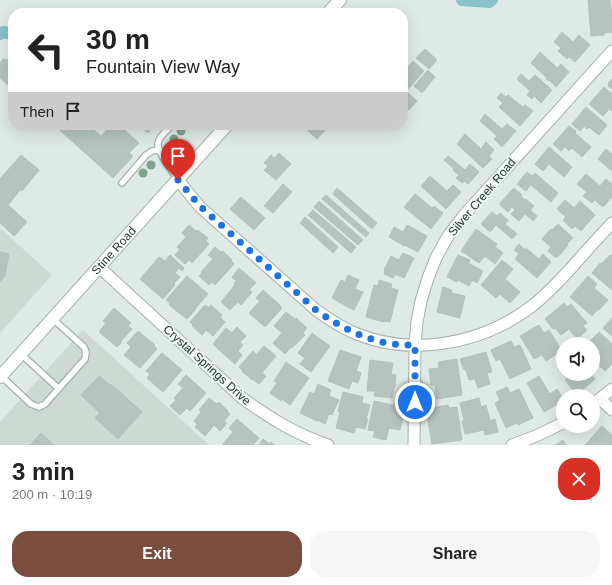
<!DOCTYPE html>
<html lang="en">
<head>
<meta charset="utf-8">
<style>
	body { margin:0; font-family:Helvetica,sans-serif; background:#f6f6f6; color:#222; height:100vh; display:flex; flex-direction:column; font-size:15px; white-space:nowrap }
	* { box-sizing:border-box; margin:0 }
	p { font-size:13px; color:#767676 }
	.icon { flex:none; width:22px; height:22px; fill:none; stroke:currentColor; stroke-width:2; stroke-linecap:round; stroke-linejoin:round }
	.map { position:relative; height:445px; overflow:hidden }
	.sheet { display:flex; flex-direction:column; background:#fff; flex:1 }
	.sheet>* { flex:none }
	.banner { position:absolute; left:8px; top:8px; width:400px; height:122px; border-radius:16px; box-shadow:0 4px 16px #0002; background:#fff; color:#222; overflow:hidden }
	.fabs { position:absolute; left:556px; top:337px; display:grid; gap:8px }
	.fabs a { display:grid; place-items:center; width:44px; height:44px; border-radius:50%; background:#fff; box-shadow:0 4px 16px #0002; font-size:20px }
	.pin { position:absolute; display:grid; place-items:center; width:34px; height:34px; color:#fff; margin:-41px -17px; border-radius:50% 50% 50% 0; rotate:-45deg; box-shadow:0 0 4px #0007 }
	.pin .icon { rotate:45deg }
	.me { position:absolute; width:44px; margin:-22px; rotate:0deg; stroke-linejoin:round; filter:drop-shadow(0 0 3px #0008) }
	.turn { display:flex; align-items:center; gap:14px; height:84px; padding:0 12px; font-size:18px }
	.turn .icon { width:52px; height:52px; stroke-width:2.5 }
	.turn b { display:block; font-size:28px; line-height:34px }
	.then { display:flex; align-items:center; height:38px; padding:0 12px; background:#0003; gap:8px; font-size:15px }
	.round { display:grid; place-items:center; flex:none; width:42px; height:42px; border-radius:16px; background:#f6f6f6 }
	.overview { display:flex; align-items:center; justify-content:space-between; height:68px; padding:0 12px }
	h1 { font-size:24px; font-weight:700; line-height:30px }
	.primary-button { display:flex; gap:8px; margin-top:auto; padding:8px 12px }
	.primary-button a { flex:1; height:46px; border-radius:16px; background:#7a4d3e; color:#fff; font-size:16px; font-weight:700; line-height:46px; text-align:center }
	.primary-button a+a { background:#f6f6f6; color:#222 }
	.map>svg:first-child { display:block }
	.built { fill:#ced9d4 }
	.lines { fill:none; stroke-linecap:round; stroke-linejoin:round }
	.canal { stroke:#8bc1ca; stroke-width:12 }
	.building { fill:#b5c4be; stroke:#b3c2bc }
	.service-casing { stroke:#a3b0ac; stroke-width:8 }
	.minor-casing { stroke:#a3b0ac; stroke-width:13 }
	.secondary-casing { stroke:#a0b4ad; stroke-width:14 }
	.service { stroke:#fff; stroke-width:5.5 }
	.minor { stroke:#fff; stroke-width:11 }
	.secondary { stroke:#fff; stroke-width:12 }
	.tree { fill:#7fa48e }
	.route { stroke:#1a73e8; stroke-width:7; stroke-dasharray:0 12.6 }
	.labels { text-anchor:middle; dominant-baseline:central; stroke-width:4; stroke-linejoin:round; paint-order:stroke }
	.street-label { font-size:12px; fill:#223832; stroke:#eff6f3 }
</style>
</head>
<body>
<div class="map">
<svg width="612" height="445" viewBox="0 0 612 445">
	<rect width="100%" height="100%" fill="#dfe9e5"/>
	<path class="built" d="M0,228l52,47 -52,58z
		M83,330l126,115h-209v-23z"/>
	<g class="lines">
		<path class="canal" d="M462,0l27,2 3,-2
			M0,34l3,-2 10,2"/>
	</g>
	<path class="building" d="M588,0h22l2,16v16l-8,1v2l-13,1z
		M562,32l11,10 6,-7 11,10 -15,17 -6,-5 -2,2 -9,-8 3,-3 -7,-6z
		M425,49l12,11 -8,9 -13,-11z
		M540,52l17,16 4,-4 8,8 -13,15 -7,-7 -1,1 -2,-2 1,-1 -16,-15z
		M3,59l10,2v28l-13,-11v-15z
		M413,61l11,10 -21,24v-23z
		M428,70l7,7 -13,16 -8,-7z
		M521,74l8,7 6,-6 17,15 -11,13 -7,-7 -2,3 -5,-4 3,-4 -13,-12z
		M612,79v10l-4,-3 1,-2 -1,-1z
		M604,87l8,7v17l-3,-2 -6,7 -14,-12z
		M408,93l9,8 -8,9 -6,-5v-6z
		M501,93l5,4 2,-2 15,12 2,-2 8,6 -13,15 -21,-19 4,-4 -6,-5z
		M586,107l21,18 -8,10 -10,-8 -2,2 -3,-3 -4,5 -8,-7z
		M485,114l17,15 5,-5 9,7 -14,16 -8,-8 3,-3 -17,-15z
		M54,125h34l13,11 10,-11h8l20,18 -10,10 4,3 -20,22z
		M139,125h15l-6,8z
		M306,125h24l-13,14 -11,-10 2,-2z
		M569,126l7,5 -1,2 16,14 -9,10 -10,-9 -3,3 -4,-4 -4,4 -8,-7z
		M465,134l16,15 5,-7 8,8 -5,6 3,3 -9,9 -26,-24z
		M549,147l23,20 -8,10 -15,-13 -6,7 -8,-7z
		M606,149l6,5v17l-14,-12z
		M279,153l12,11 -15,16 -12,-10 4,-4 -4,-3 7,-8 3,3z
		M21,155l18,15 -17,21 -2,-1 -12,15 19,17 -13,14 -14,-13v-44z
		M448,156l17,14 5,-6 9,8 -11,12 -3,-3 -3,2 -6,-5 3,-3 -6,-5 1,-1 -10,-9z
		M527,172l5,4 3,-3 23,20 -7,9 -20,-17 -5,6 -9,-7z
		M586,174l14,12 6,-7 6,5v13l-9,10 -8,-7 -3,3 -9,-7 4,-4 -10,-8z
		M430,176l17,15 6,-6 8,7 -15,17 -25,-23z
		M283,184l9,8 -19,21 -9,-7z
		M337,188l40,35 -5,6 -39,-35z
		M514,188l8,7 -2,1 5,4 1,-1 8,7 -4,4 7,6 -4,5 -8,-7 -6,7 -8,-7 4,-4 -3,-3 -4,5 -9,-8z
		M415,194l17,14 2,-2 9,7 -12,16 -27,-22z
		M326,195l43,38 -3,4 -44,-38z
		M241,197l24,21 -11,12 -24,-21z
		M565,200l9,8 6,-7 15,14 -14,16 -6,-5 -3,3 -9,-9 3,-3 -9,-8z
		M319,201l44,39 -5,5 -44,-38z
		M313,210l43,37 -5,6 -43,-38z
		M492,212l5,4 3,-3 8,7 -3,4 12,10 -5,5 -16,-14 -6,7 -9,-8z
		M305,217l33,30 -5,6 -33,-30z
		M558,224l15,14 -6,6 1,1 -8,10h-1l-3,3 -8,-7 3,-4 -9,-8 9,-10 1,1z
		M189,225l7,6 2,-1 10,8 -2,3 3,3 -17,19 -3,-3 -4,4 -10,-9 5,-6 -3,-2 9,-10 -4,-4z
		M407,225l20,11 -9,16 -13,-7 -1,1 -15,-9 5,-10 9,5z
		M476,229l21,15 -2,3 8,6 -8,11 -10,-8 -6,7 -18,-12z
		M519,244l6,6 1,-2 13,11 4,-5 8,8 -14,16 -22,-19 4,-5 -5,-4z
		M215,247l6,5 2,-1 9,9 -1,1 3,3 -19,21 -3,-3 -3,3 -10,-9 3,-3 -1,-1 12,-13 -5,-4z
		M0,252l9,2 -4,22 -5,6z
		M403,253l11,5 -10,20 -9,-4 -2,4 -9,-4 1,-3 -1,-1 7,-14 8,4z
		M612,254v36l-20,-17 8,-10 1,1 9,-9v1z
		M170,255l14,13 -2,3 -3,-3 -4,5 5,4 -6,6 1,2 -12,14 -23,-20 19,-22 6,4z
		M458,255l12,5 -2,3 15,8 -6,12 -5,-3 -3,6 -11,-6 -1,2 -10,-5z
		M502,260l11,9 -8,10 15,13 -10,11 -10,-9 -4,4 -15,-13z
		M239,268l17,15 -7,7 3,2 -11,13 -3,-3 -8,8 -9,-8 14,-17 -1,-1 2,-3 -4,-4z
		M348,275l11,5 -4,9 8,3 -9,18 -8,-4 -14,-8 9,-18 4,2z
		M187,276l21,18 -13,15h1l-9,10 -18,-14 1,-2 -4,-3z
		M588,276l9,8 -3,4 14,12 -9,10 -1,-1 -6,7 -22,-19z
		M379,280l13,4 -1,4 7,2 -8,32 -6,-1v1l-18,-5 8,-32 4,1z
		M443,287l9,3 -1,3 14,3 -5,22 -23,-6z
		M263,290l17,15v1l2,2 -17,19 -16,-14 11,-12 -4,-3z
		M564,303l3,4 4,-3 16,19 -4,3 4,4 -10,9 -8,-10 -8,6 -6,-7 -2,1 -8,-10z
		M205,305l4,3 2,-3 11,10 -2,2 5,5 -12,14 -7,-6 -4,5 -10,-9 1,-1 -3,-3z
		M114,308l17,15 -3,3 4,3 -11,12 1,1 -5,5 -18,-15 7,-9 -3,-2z
		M286,312l9,7 1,-1 11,10 -4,5 2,2 -13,13 -1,-1 -6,7 -12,-11 9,-10 -8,-7z
		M612,318v18l-9,-8z
		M539,325l5,8 5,-3 13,21 -16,10 -4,-6 -8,4 -14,-23z
		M237,327l9,9 -6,6 3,3 -5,6 4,4 -7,9 -18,-16 -4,-4 13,-16 6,5z
		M138,331l17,14 -1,1 3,3 -17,19 -16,-13 7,-8 -4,-4z
		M599,332l13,12v20l-7,7 -12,-11v-16h-8l4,-4 1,1z
		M312,333l18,13 -19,26 -11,-8 5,-6 -7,-5z
		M511,341l3,6 6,-2 11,24 -21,10 -10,-20 -4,2 -5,-11z
		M264,346l12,10 -14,17 4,3 -7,8 -7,-5v1l-10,-9v-1l-3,-3 14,-16 3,4z
		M340,350l21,7 -5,14 5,2 -3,10 -6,-2 -3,8 -21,-8z
		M486,352l6,20 -5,1 3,11 -12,4 -3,-9 -6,1 -3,-10h-2l-4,-11z
		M162,353l20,17 -19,22 -16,-14 3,-4 -4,-3z
		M457,359l5,36 -25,4 -2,-14h-4l-2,-16 10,-1 -1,-6z
		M370,360l23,3 -2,11 5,1 -1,12h-1l-2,11 -18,-2 1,-5h-8z
		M286,362l23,16 -19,27 -8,-6 -1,2 -11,-8 7,-10 -3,-2z
		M563,365v9h28l4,5 -16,14 -1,-1 -2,2 -11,-14 2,-1 -9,-10z
		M186,375l20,18 -16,18 -3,-3 -7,7 -10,-9 6,-6 -2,-2 9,-10 -5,-4z
		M99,376l11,9 1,-1 31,28 -24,27 -23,-21 5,-5 -19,-18z
		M539,376l11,18 7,-5 6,9v3l-19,11 -17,-29z
		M318,384l13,6 -2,6 10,4 -7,15 -3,-1 -4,10 -8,-4v1l-17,-8 10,-21 4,2z
		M507,387l3,6 9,-4 14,29 -15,7 -1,-2 -11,5 -11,-25 5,-3 -4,-8z
		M343,392l20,5 -1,6 8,2 -4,14h2l-3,10 -9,-2 -2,6 -18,-5 4,-16 -2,-1z
		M209,398l8,6 2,-2 9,9 -1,1 3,2 -6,7 3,2 -7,8 -6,-6 -9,11 -10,-9 2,-3 -3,-3 7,-9 -2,-2z
		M479,398l2,9 5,-2 4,16 5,-2 3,13 -13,3 -1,-5 -19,4 -3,-13h2l-4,-18z
		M374,401l31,7 -5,22 -11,-2 -3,12 -13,-3 2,-6 -7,-1z
		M448,405l1,3 8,-1 5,33 -30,4 -6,-35z
		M237,419l22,19 -6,7h-31l11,-13 -4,-4z
		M602,426l10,9v10h-27z
		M41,433l13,12h-24z
		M263,439l7,5 1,-2 4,3h-16z
		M563,440l3,5h-11z"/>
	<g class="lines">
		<defs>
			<path id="service" d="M172,125c-4,5 -13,11 -14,18 -2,8 16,30 20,37
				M122,183l24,-28 6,-4 7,-1
				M21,354l37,34
				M1,376l30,28 8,3 6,-3 40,-45 1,-7 -2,-5 -31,-28"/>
			<path id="minor" d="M178,180l22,27 116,103c11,8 22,15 34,21 57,26 127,15 178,-22 17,-12 31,-28 46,-44 12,-14 25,-28 38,-42
				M99,267l143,131c28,20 53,36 86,47
				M600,399l12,11
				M593,404l19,-15
				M414,445l1,-100 2,-23 4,-21 7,-23 8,-20 12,-22 17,-22 147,-163
				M512,445l24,-9 27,-13"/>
			<g id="secondary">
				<path d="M328,13l12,-13"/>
				<path id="s1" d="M0,377l227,-252"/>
			</g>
		</defs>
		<use href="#service" class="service-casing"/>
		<use href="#minor" class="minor-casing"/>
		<use href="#secondary" class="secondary-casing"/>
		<use href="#service" class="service"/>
		<use href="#minor" class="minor"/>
		<use href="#secondary" class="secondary"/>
	</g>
	<g class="tree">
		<circle cx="181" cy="131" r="4.5"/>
		<circle cx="174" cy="139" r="4.5"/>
		<circle cx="151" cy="165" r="4.5"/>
		<circle cx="143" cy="173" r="4.5"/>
	</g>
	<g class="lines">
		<path class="route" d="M178,180l22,26 116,104c24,17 49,30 77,34 8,1 15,1 22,1v57"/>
	</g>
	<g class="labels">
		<g class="street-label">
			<text transform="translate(482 197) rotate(-50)">Silver Creek Road</text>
			<text stroke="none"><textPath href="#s1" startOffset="170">Stine Road</textPath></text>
			<text transform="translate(207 365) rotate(42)">Crystal Springs Drive</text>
		</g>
	</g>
</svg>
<div class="fabs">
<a><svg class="icon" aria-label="sound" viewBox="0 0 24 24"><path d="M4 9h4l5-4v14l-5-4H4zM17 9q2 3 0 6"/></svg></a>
<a><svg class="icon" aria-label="search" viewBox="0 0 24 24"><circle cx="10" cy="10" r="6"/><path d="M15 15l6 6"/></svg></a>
</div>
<div class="pin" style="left:178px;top:180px;background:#d93025"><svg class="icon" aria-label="arrive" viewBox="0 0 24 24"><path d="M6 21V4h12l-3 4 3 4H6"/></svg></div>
<svg class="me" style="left:415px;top:402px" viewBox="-20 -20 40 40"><circle r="17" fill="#1a73e8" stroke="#fff" stroke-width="3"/><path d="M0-11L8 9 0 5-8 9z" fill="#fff"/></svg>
<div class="banner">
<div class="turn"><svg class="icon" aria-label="left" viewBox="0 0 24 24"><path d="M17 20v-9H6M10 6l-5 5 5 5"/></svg><div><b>30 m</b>Fountain View Way</div></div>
<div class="then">Then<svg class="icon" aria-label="arrive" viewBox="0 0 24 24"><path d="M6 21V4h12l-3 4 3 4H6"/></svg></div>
</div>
</div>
<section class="sheet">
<div class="overview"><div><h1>3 min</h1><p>200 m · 10:19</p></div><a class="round" style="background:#d93025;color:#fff"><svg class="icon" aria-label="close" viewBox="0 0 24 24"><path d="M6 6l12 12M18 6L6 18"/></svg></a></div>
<div class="primary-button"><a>Exit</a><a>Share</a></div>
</section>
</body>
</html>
